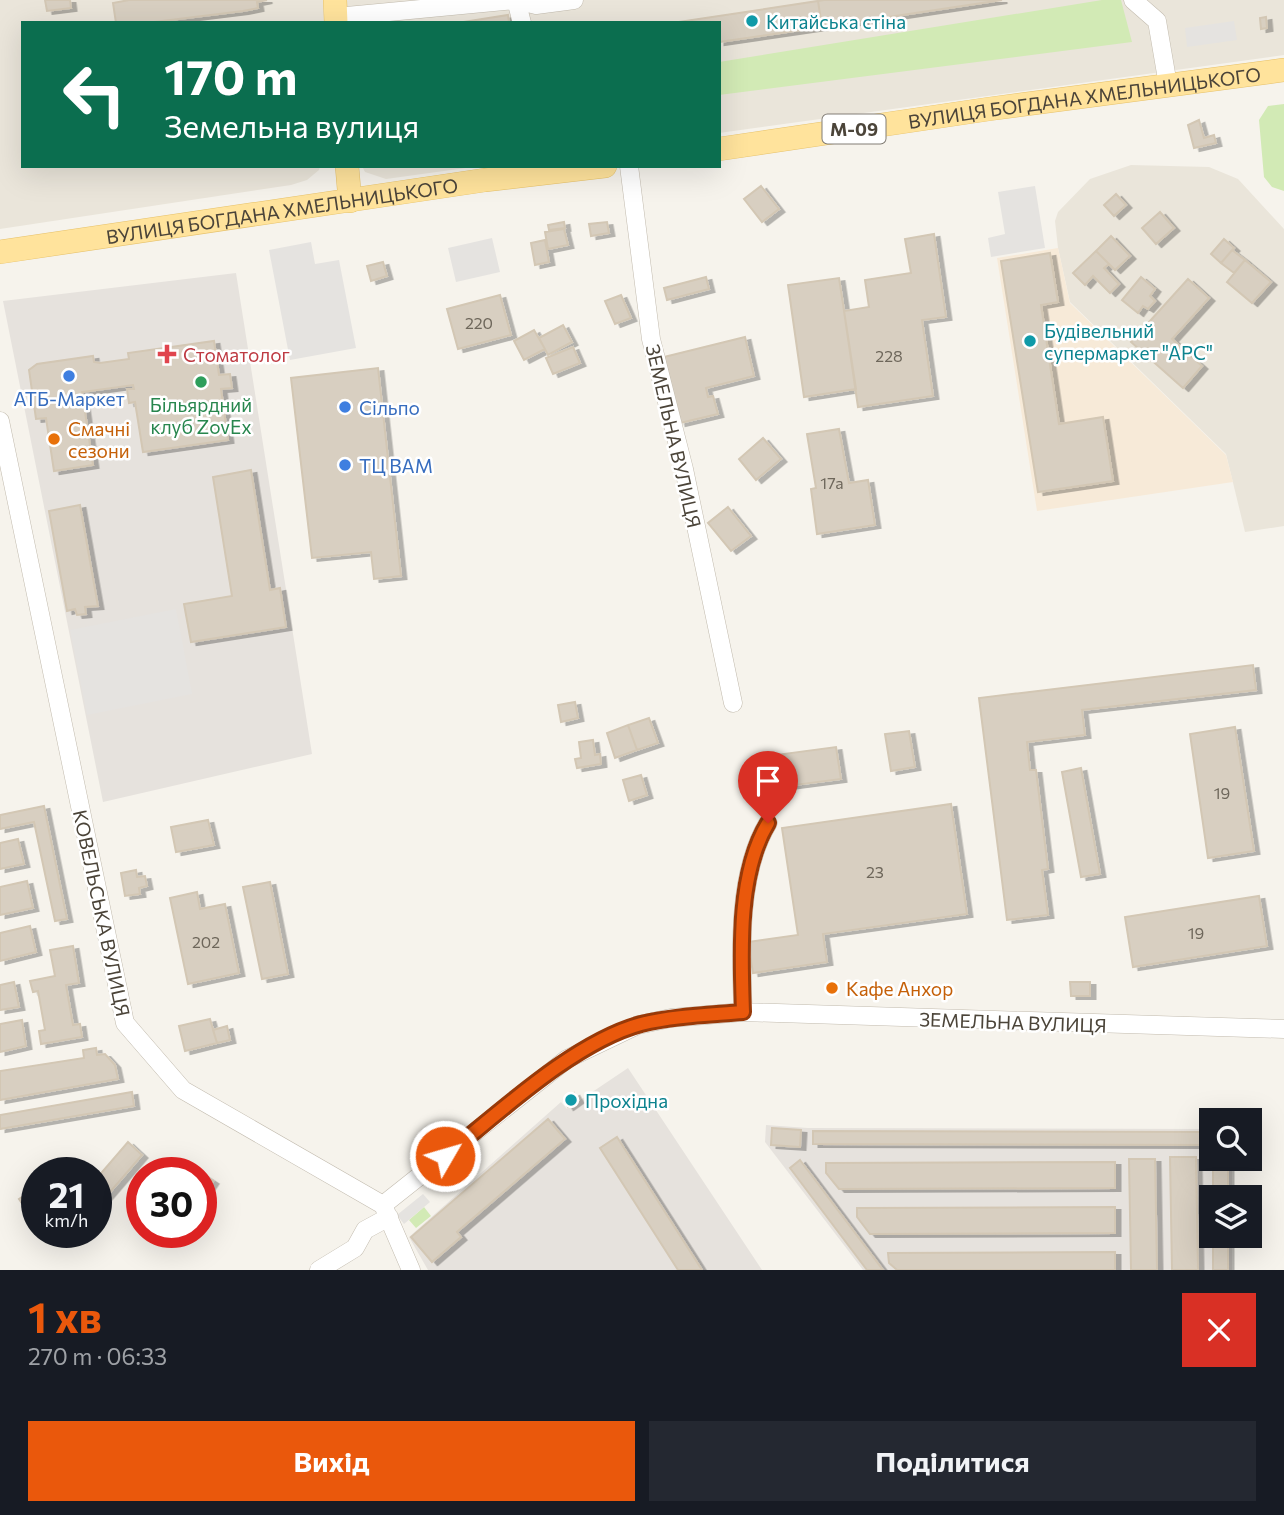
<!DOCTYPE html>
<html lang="uk">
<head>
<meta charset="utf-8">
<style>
	body { margin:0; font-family:Commissioner,sans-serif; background:#242831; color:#f1f3f6; height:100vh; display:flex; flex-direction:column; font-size:26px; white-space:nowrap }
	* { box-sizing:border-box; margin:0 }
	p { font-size:23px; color:#9ea1a6 }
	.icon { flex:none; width:38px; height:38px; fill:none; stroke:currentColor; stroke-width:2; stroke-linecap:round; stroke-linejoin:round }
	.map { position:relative; height:1270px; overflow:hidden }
	.details { display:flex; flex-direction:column; background:#171b24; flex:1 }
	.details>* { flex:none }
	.banner { position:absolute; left:21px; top:21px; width:700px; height:147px; border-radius:0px; box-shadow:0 7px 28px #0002; background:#0b6e4f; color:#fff; overflow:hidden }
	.fabs { position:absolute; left:1199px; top:1108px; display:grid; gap:14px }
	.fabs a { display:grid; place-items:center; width:63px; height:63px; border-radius:0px; background:#171b24; box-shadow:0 7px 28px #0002; font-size:35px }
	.speed { position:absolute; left:21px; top:1157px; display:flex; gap:14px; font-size:35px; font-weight:700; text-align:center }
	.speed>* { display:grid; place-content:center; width:91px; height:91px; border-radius:50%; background:#171b24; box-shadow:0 7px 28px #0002; line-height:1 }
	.speed small { font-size:18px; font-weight:400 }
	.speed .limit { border:10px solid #d22; background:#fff; color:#111 }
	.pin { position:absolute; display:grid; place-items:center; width:60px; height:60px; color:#fff; margin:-72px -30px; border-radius:50% 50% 50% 0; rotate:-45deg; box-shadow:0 0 7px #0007 }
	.pin .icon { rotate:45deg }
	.me { position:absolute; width:77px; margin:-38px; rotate:52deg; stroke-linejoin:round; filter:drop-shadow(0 0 5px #0008) }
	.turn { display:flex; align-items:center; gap:24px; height:147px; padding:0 28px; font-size:32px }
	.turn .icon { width:91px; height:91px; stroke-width:2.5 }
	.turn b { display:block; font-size:49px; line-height:60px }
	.round { display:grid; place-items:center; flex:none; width:74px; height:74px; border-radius:0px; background:#242831 }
	.head { display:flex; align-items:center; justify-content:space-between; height:119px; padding:0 28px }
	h1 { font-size:42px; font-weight:700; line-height:52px; color:#ea580c }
	.action { display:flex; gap:14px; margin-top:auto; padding:14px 28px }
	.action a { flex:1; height:80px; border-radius:0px; background:#ea580c; color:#fff; font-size:28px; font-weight:700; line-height:80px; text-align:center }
	.action a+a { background:#242831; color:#f1f3f6 }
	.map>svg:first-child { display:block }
	.residential { fill:#eae5da }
	.commercial { fill:#f7ead8 }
	.industrial { fill:#e6e2dd }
	.green { fill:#d2eab5 }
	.parking { fill:#e5e3e0 }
	.building { fill:#d8cfc1; stroke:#d3c7b4; stroke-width:2; filter:url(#shadow) }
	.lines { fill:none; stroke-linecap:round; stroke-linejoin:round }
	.minor-casing { stroke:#c2bbae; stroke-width:19 }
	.major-casing { stroke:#e6c16a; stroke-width:24 }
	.minor { stroke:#fff; stroke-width:18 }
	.major { stroke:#ffe39c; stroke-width:23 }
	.route-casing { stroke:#983908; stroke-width:18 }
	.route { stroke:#ea580c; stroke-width:12 }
	.culture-dot { fill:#0f9aa8; stroke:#fff; stroke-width:2.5 }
	.health-dot { fill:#e0444e; stroke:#fff; stroke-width:2.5 }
	.shop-dot { fill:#3f7fe0; stroke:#fff; stroke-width:2.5 }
	.leisure-dot { fill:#2e9e5b; stroke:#fff; stroke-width:2.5 }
	.food-dot { fill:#e8710a; stroke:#fff; stroke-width:2.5 }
	.labels { text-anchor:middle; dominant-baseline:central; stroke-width:5; stroke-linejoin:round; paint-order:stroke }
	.number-label { font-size:16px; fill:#6e675b }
	.shield { fill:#fff; stroke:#817c74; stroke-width:2 }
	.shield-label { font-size:18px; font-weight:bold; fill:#4b4439 }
	.culture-label { font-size:19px; fill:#0d838f; stroke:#fff; text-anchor:start }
	.street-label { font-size:19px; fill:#4b4439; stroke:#fff }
	.health-label { font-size:19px; fill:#be3a42; stroke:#fff; text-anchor:start }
	.shop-label { font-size:19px; fill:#366cbe; stroke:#fff; text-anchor:start }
	.leisure-label { font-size:19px; fill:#27864d; stroke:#fff }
	.food-label { font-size:19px; fill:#c56008; stroke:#fff; text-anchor:start }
</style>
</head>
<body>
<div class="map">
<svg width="1284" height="1270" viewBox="0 0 1284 1270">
	<defs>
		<filter id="shadow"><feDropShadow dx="5.5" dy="3" stdDeviation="0" flood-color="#0004"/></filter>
	</defs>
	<rect width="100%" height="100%" fill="#f6f3ec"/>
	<path class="residential" d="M0,0h323l1,23h-301v143h297l-1,4 -12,10 -16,5 -291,44z
		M340,0h944v55l-565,78v-110h-378z
		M1131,165l78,2 29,12 46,50v297l-39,6 -19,-78 -156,-152 -12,-54 -3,-27 3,-9 32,-33z
		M362,166h118l-94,13 -21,-7z"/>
	<path class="commercial" d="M1058,248l12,55 156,152 7,27 -196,29 -40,-253z"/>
	<path class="industrial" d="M236,273l76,481 -209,48 -100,-501z
		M628,1068l134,202h-334l-19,-33 152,-135 6,7z
		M766,1125l42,3 403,1v29l21,1v38h-21v39h21v34h-369l-98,-128z"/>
	<path class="green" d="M1102,0h19l11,42 -413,53v-33z
		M1284,104v87l-12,-4 -8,-10 -5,-57 9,-14z
		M424,1207l7,9 -15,12 -7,-8z"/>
	<path class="parking" d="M1234,21l3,19 -50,7 -2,-19z
		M1035,186l10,62 -54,9 -3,-19 17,-4 -7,-42z
		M492,238l8,34 -44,10 -8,-34z
		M311,242l4,22 24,-4 17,88 -66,12 -21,-110z
		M176,609l16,85 -105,21 -17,-85z
		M423,1194l7,8 -26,22 -7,-9z"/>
	<path class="building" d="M45,0h25l1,8 -24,3z
		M129,0h138l-10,2 1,6 -15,3 -97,12h-30l-3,-20z
		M824,0h178l-180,27 -4,-26z
		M818,1l4,26 -103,15v-19h-47z
		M508,15l1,8h-52z
		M1266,17l1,11 -6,1 -1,-11z
		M1199,120l5,18 10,-3 2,8 -22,5 -6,-23z
		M761,186l18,23 -17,13 -18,-23z
		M1116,194l10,11 -12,11 -10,-11z
		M1160,212l14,16 -18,16 -14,-16z
		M564,222l1,6 -16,2 -1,-5z
		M607,222l2,11 -18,3 -2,-12z
		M564,229l4,16 -20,4 -3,-17z
		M934,234l12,83 -24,3 11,76 -75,11 -14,-96 25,-4 -4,-27 46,-7 -6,-34z
		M1111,236l19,20 -15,14 -19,-19z
		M1224,239l10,9 -13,15 -10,-9z
		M545,240l4,22 -14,3 -4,-22z
		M1232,250l13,10 -11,13 -13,-10z
		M1096,251l13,13 -5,4 15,16 -9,9 -17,-17 -8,9 -12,-12z
		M1050,253l8,49 -17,3 18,119 44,-7 10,64 -75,11 -37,-231z
		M1245,260l26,22 -19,21 -25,-21z
		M383,262l4,14 -16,5 -4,-15z
		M706,277l3,12 -42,11 -3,-12z
		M1141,277l14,12 -5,7 5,5 -7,8 -5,-3 -5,7 -16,-13z
		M839,278l17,111 -52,8 -16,-112z
		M1188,279l21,19 -37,41 30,27 -19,22 -52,-46z
		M500,295l11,40 -53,14 -11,-40z
		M621,295l10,23 -16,6 -10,-23z
		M563,325l9,17 -24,13 -9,-17z
		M534,330l11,19 -21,11 -10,-19z
		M745,337l9,39 -48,12 2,9 5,-1 5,18 -38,9 -16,-66z
		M214,341l5,34 11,-1 2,14 -11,1 7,51 -85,12 -8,-50 -6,1 -2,-14h7l-1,-4 -51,7 11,73 -39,6 -8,-53 -10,1 -7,-49 8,-6 56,-8 1,6 6,1 29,-4 -1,-6z
		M573,347l7,16 -27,11 -7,-16z
		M378,368l23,208 -27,3 -3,-27 -59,6 -21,-180z
		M839,429l10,54 19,-3 7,45 -58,9 -6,-45 5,-1 -9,-54z
		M763,438l18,21 -25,21 -17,-21z
		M251,470l19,120 10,-2 6,39 -95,15 -7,-38 48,-8 -19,-119z
		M80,505l18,101 -13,1 1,7 -9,1 -2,-6 -8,2 -18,-100z
		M728,507l23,29 -20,15 -23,-28z
		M1253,665l3,25 -174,20 3,25 -58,7 3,28h6l12,99 -6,1 6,45 -41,5 -28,-222z
		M575,702l3,16 -17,4 -3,-17z
		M649,718l9,25 -21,7 -9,-25z
		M628,725l9,25 -22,8 -8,-25z
		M1235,727l19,124 -46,7 -18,-124z
		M909,731l6,36 -24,4 -6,-37z
		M593,740l2,15 5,-1 1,10 -24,4 -2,-9 6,-1 -2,-16z
		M836,747l5,32 -61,8 -4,-32z
		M1081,768l19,106 -19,3 -19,-105z
		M641,775l6,20 -18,6 -6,-21z
		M951,804l16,110 -144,20 4,28 -74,11 -5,-31 50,-7 -16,-107z
		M44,806l23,113 -12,2 -21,-99 -34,7v-14z
		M208,820l6,25 -38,7 -5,-25z
		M18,839l6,25 -24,5v-26z
		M136,870l1,7 8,-1 2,10 -8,2 1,6 -15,2 -4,-23z
		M27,881l6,27 -33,7v-28z
		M270,882l18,92 -26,5 -19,-92z
		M197,892l3,17 25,-5 14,69 -51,11 -18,-86z
		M1259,896l8,50 -134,21 -8,-50z
		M30,926l6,26 -36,9v-28z
		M73,946l6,37 -13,2 7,40 7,-1 2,13 -41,7 -2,-13 6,-1 -7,-39 -5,1 -3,-11 25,-5 -5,-26z
		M14,982l5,25 -19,3v-25z
		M1070,982h20v14h-19z
		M210,1019l7,24 -32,8 -6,-25z
		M22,1020l4,26 -26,6v-28z
		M227,1026l3,14 -13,3 -4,-13z
		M96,1048l1,7 8,-1 10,11 3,14 -118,21v-29l84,-13 -1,-8z
		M132,1092l2,14 -134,23v-14z
		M574,1093l4,7 -10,7 -4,-7z
		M548,1119l17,20 -108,93 4,5 -29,25 -21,-25z
		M772,1128l29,2 -1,17 -29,-2z
		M813,1131l398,1v13l-398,-1z
		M617,1137l85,133h-24l-78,-122z
		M128,1142l14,13 -37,43 -9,-8v-11z
		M1170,1157h26l2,113h-26z
		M1213,1158h15v39h-15z
		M1129,1159h26l2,111h-26z
		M800,1160l83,110h-16l-77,-102z
		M1115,1162v26l-276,1 -13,-16v-10z
		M201,1173l12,8 -12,18z
		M37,1187v38l-18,-26z
		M1115,1207v26l-245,1 -13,-17v-9z
		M1213,1236h15v34h-15z
		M1115,1252v18h-218l-8,-7 -1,-10z"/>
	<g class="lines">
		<defs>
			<path id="minor" d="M516,0l6,23
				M1133,0l24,21 11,64
				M336,17l180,-17 20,5 38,-5
				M629,166l22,173 33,130 49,234
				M0,421l125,602 58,67 200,115 28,65
				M743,1012c-2,-59 -6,-138 25,-189
				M383,1205l184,-146 71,-34 33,-7 72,-6 541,17
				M319,1270l36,-22 10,-18 24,-13"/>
			<g id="major">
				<path d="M335,0l1,23"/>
				<path id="s1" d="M719,149l270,-40 295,-39"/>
				<path d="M347,166l3,35"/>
				<path id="s2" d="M0,252l485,-72 120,-14"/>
			</g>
		</defs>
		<use href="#minor" class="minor-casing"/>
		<use href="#major" class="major-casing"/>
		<use href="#minor" class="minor"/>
		<use href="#major" class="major"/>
	</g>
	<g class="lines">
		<defs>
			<path id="route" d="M445,1156c54,-43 129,-114 196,-132 33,-8 68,-9 102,-12 -2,-58 -6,-138 25,-189"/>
		</defs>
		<use href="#route" class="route-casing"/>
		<use href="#route" class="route"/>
	</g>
	<g class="culture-dot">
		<circle cx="752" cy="21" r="7"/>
		<circle cx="1030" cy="341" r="7"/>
		<circle cx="571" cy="1100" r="7"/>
	</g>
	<path class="health-dot" d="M163.5 343.5h7v7h7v7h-7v7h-7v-7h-7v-7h7z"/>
	<g class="shop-dot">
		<circle cx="69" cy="376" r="7"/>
		<circle cx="345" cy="407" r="7"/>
		<circle cx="345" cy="465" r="7"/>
	</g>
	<circle class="leisure-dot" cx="201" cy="382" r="7"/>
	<g class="food-dot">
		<circle cx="54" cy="439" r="7"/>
		<circle cx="832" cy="988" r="7"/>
	</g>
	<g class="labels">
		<g class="number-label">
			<text x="479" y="322">220</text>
			<text x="889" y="355">228</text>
			<text x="832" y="482">17а</text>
			<text x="1222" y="792">19</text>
			<text x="875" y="871">23</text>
			<text x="1196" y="932">19</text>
			<text x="206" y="941">202</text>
		</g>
		<rect class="shield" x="822.5" y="114.5" width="63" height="29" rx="5"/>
		<g class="shield-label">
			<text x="854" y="129">М-09</text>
		</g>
		<g class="culture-label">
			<text x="766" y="21">Китайська стіна</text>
			<text x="1044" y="330">Будівельний<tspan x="1044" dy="22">супермаркет "АРС"</tspan></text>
			<text x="585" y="1100">Прохідна</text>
		</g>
		<g class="street-label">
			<text stroke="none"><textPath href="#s1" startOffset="369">ВУЛИЦЯ БОГДАНА ХМЕЛЬНИЦЬКОГО</textPath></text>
			<text stroke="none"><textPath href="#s2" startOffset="285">ВУЛИЦЯ БОГДАНА ХМЕЛЬНИЦЬКОГО</textPath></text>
			<text transform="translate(674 436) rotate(77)">ЗЕМЕЛЬНА ВУЛИЦЯ</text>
			<text transform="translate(102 913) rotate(78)">КОВЕЛЬСЬКА ВУЛИЦЯ</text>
			<text transform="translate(1013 1022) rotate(2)">ЗЕМЕЛЬНА ВУЛИЦЯ</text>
		</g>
		<g class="health-label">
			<text x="183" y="354">Стоматолог</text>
		</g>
		<g class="shop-label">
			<text x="69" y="398" text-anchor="middle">АТБ-Маркет</text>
			<text x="359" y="407">Сільпо</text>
			<text x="359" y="465">ТЦ ВАМ</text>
		</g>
		<g class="leisure-label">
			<text x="201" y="404">Більярдний<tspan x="201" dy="22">клуб ZovEx</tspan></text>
		</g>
		<g class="food-label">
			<text x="68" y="428">Смачні<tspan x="68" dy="22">сезони</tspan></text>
			<text x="846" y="988">Кафе Анхор</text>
		</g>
	</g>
</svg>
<div class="fabs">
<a><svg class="icon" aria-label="search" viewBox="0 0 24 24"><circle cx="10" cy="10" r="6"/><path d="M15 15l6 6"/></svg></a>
<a><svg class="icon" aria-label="layers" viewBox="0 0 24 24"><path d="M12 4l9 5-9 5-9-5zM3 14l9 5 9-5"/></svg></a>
</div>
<div class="speed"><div>21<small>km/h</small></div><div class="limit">30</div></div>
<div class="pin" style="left:768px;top:823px;background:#d93025"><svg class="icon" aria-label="arrive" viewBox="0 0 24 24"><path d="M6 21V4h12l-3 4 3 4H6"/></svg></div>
<svg class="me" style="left:445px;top:1156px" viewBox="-20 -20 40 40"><circle r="17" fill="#ea580c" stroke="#fff" stroke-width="3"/><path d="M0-11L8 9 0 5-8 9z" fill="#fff"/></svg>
<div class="banner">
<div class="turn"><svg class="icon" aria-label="left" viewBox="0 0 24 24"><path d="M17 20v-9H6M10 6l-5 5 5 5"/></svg><div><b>170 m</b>Земельна вулиця</div></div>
</div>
</div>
<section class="details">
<div class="head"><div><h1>1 хв</h1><p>270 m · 06:33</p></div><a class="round" style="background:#d93025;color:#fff"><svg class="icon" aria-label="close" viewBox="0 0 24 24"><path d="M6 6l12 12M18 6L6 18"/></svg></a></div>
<div class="action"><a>Вихід</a><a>Поділитися</a></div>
</section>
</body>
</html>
